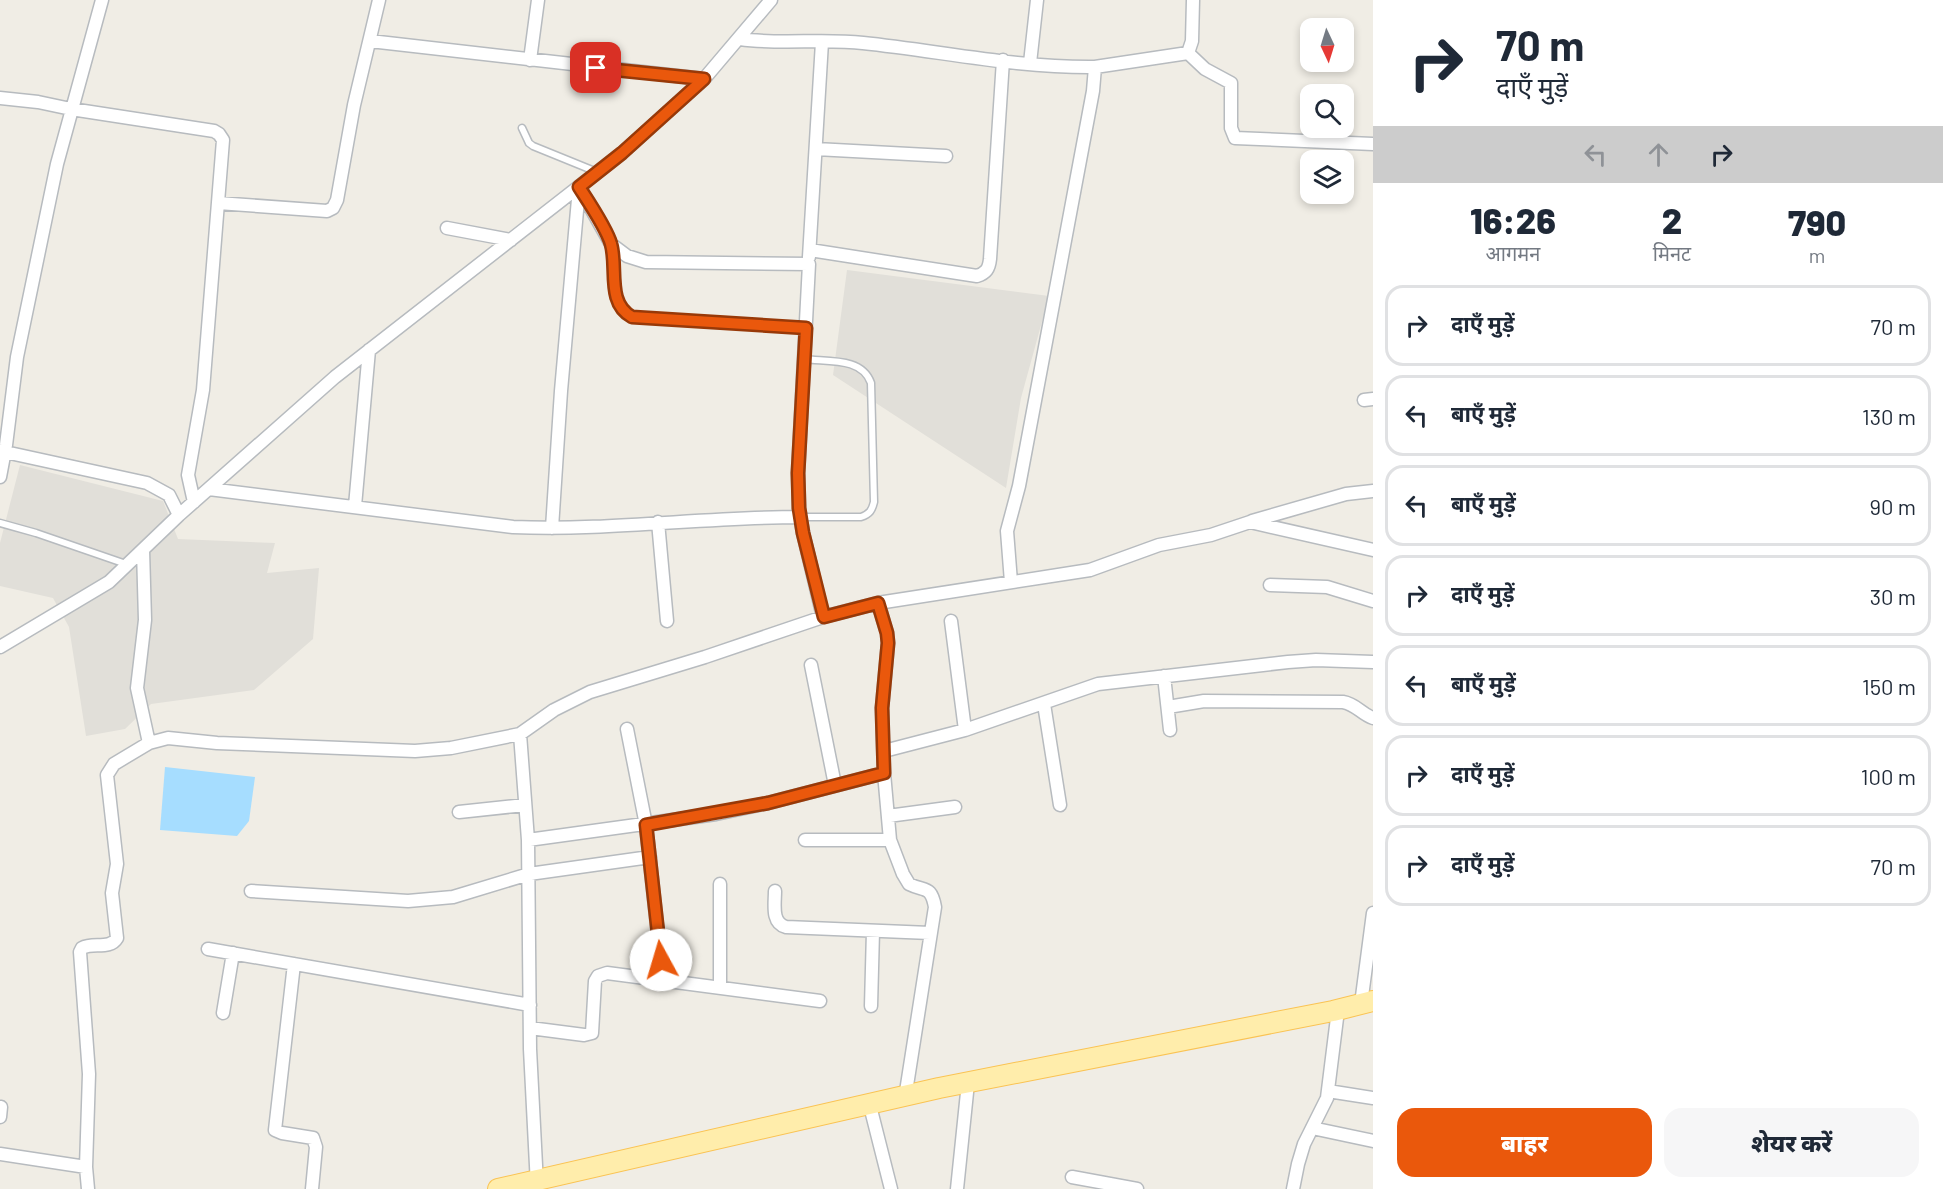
<!DOCTYPE html>
<html lang="hi">
<head>
<meta charset="utf-8">
<style>
	body { margin:0; font-family:Barlow,"Noto Sans Devanagari",sans-serif; background:#f6f6f7; color:#1f2937; height:100vh; display:flex; flex-direction:column; font-size:22px; white-space:nowrap }
	* { box-sizing:border-box; margin:0 }
	p { font-size:20px; color:#747a83 }
	.icon { flex:none; width:33px; height:33px; fill:none; stroke:currentColor; stroke-width:2; stroke-linecap:round; stroke-linejoin:round }
	.map { position:relative; flex:1; overflow:hidden }
	.details { display:flex; flex-direction:column; background:#fff; width:570px }
	.details>* { flex:none }
	.top-card { background:#fff; color:#1f2937; overflow:hidden }
	.needle { width:39px; rotate:176deg }
	.fabs { position:absolute; left:1300px; top:18px; display:grid; gap:12px }
	.fabs a { display:grid; place-items:center; width:54px; height:54px; border-radius:12px; background:#fff; box-shadow:0 3px 9px #0003; font-size:30px }
	.pin { position:absolute; display:grid; place-items:center; width:51px; height:51px; color:#fff; margin:-26px; border-radius:12px; box-shadow:0 3px 9px #0006 }
	.me { position:absolute; width:66px; margin:-33px; rotate:354deg; stroke-linejoin:round; filter:drop-shadow(0 0 4px #0008) }
	.turn { display:flex; align-items:center; gap:21px; height:126px; padding:0 24px; font-size:27px }
	.turn .icon { width:78px; height:78px; stroke-width:2.5 }
	.turn b { display:block; font-size:42px; line-height:51px }
	.lanes { display:flex; align-items:center; height:57px; padding:0 24px; background:#0003; justify-content:center; gap:30px; direction:ltr }
	.lanes .off { opacity:.35 }
	.eta { display:flex; justify-content:space-evenly; align-items:center; height:102px; text-align:center }
	.eta b { font-size:36px; font-weight:800; line-height:42px }
	.primary-button { display:flex; gap:12px; margin-top:auto; padding:12px 24px }
	.primary-button a { flex:1; height:69px; border-radius:18px; background:#ea580c; color:#fff; font-size:24px; font-weight:800; line-height:69px; text-align:center }
	.primary-button a+a { background:#f6f6f7; color:#1f2937 }
	ul { padding:0; list-style:none }
	li { display:flex; align-items:center; gap:18px; height:81px; margin:0 12px 9px; padding:0 12px; border:3px solid #e0e1e3; border-radius:18px }
	li div { flex:1 }
	li b { display:block; font-size:22px }
	li em { font-style:normal }
	main { display:flex; flex:1; min-height:0 }
	.map>svg:first-child { display:block }
	.industrial { fill:#e1dfd9 }
	.water { fill:#a6ddff }
	.lines { fill:none; stroke-linecap:round; stroke-linejoin:round }
	.service-casing { stroke:#b7bbbf; stroke-width:9 }
	.minor-casing { stroke:#b7bbbf; stroke-width:15 }
	.primary-casing { stroke:#fac353; stroke-width:22 }
	.service { stroke:#fff; stroke-width:6 }
	.minor { stroke:#fff; stroke-width:12 }
	.primary { stroke:#ffedab; stroke-width:20 }
	.route-casing { stroke:#983908; stroke-width:15 }
	.route { stroke:#ea580c; stroke-width:10 }
</style>
</head>
<body>
<main>
<div class="map">
<svg width="1373" height="1189" viewBox="0 0 1373 1189">
	<rect width="100%" height="100%" fill="#f0ede5"/>
	<path class="industrial" d="M847,270l202,26 -28,102 -15,90 -173,-113z
		M20,465l143,36 15,38 97,4 -8,30 52,-5 -6,71 -59,51 -103,14 -26,25 -39,7 -17,-109 -16,-29 -53,-12v-43z"/>
	<path class="water" d="M165,767l90,10 -6,44 -12,15 -77,-6z"/>
	<g class="lines">
		<defs>
			<path id="service" d="M522,128l7,15 4,3 64,26
				M611,244c2,23 -2,61 21,73l173,11
				M801,517h60c9,-3 11,-7 13,-15l-3,-119c-9,-26 -43,-21 -67,-24
				M0,523l36,10 90,31"/>
			<path id="minor" d="M740,39c41,6 82,-1 123,4 77,8 154,25 232,24
				M370,41l334,38
				M1188,53l17,16 26,14v45l4,10 138,6
				M530,60l8,-60
				M1030,63l7,-63
				M0,98l38,4 33,7 143,22 5,3 4,6 -20,250 -15,85 6,27
				M816,149l130,7
				M579,187l32,57 16,12 19,6 163,2 -11,209 1,35 4,25 20,84
				M218,203l109,8 6,-3 4,-8 17,-95 25,-105
				M447,228l64,12
				M810,250l167,26c9,-3 12,-7 13,-17l13,-199
				M809,257l13,-215
				M1364,400l9,-1
				M5,452l142,31 22,12 10,20
				M0,477l6,-32 11,-88 40,-193 45,-164
				M209,489l304,38c95,4 191,-10 287,-10
				M355,506l14,-156
				M1252,521l94,-27 27,-3
				M658,522l9,99
				M552,528l9,-137 18,-203
				M143,550l2,70 -8,68 12,55
				M1011,582l-4,-51 12,-45 74,-395 2,-24 93,-14 4,-12 1,-41
				M1270,585l57,2 46,14
				M878,603l9,30 1,10 -6,65 2,65 6,67 13,34 6,10c16,8 22,1 26,23l-30,191
				M951,621l14,109
				M0,647l109,-65 70,-67 156,-138 287,-224 82,-74 67,-79
				M811,665l24,120
				M1164,676l6,54
				M1044,704l16,101
				M1168,707l36,-6 139,1c13,2 18,12 30,16
				M627,729l19,96 17,156
				M520,734l8,106 2,209 7,136
				M884,751l81,-21 133,-46 190,-22 28,-2 57,2
				M459,812l66,-7
				M888,816l67,-9
				M528,840l188,-26 52,-11 116,-30
				M805,840h85
				M720,884v104
				M251,891l157,10 45,-4 76,-23 121,-17
				M775,891c0,13 -4,32 11,36l144,6
				M208,949l322,56
				M294,964l-19,166 7,3 31,5 3,9 -4,42
				M1361,1004l12,-91
				M871,1006l2,-75
				M223,1013l10,-60
				M530,1028l54,7 8,-2 3,-52 3,-5 9,-3 213,28
				M1328,1091l45,7
				M870,1106l21,83
				M0,1117l1,-10
				M1312,1128l61,13
				M0,1154l86,13
				M1072,1177l65,12
				M88,1189l-2,-22 3,-93 -9,-122 2,-4c11,-6 28,2 35,-10l-5,-45 5,-29 -10,-89 7,-11 35,-21 19,-5 49,5 198,8 36,-3 69,-14 34,-24 36,-18 115,-35 118,-40 55,-14 212,-33 69,-25 52,-10 39,-13 123,28
				M957,1189l11,-106
				M1293,1189l5,-25 6,-20 23,-46 11,-88"/>
			<path id="primary" d="M498,1189l441,-101 394,-77 40,-10"/>
		</defs>
		<use href="#service" class="service-casing"/>
		<use href="#minor" class="minor-casing"/>
		<use href="#primary" class="primary-casing"/>
		<use href="#service" class="service"/>
		<use href="#minor" class="minor"/>
		<use href="#primary" class="primary"/>
	</g>
	<g class="lines">
		<defs>
			<path id="route" d="M596,68l108,11 -82,74 -43,34c9,14 28,42 32,57 7,24 -5,59 21,73l174,11 -8,145 1,35 4,25 21,84 54,-14 9,30 1,10 -6,65 2,65 -116,30 -122,22 15,135"/>
		</defs>
		<use href="#route" class="route-casing"/>
		<use href="#route" class="route"/>
	</g>
</svg>
<div class="fabs">
<a><svg class="needle" viewBox="-14 -14 28 28"><path d="M0-13l5 13h-10z" fill="#e53935"/><path d="M0 13l5-13h-10z" fill="#747a83"/></svg></a>
<a><svg class="icon" aria-label="search" viewBox="0 0 24 24"><circle cx="10" cy="10" r="6"/><path d="M15 15l6 6"/></svg></a>
<a><svg class="icon" aria-label="layers" viewBox="0 0 24 24"><path d="M12 4l9 5-9 5-9-5zM3 14l9 5 9-5"/></svg></a>
</div>
<div class="pin" style="left:596px;top:68px;background:#d93025"><svg class="icon" aria-label="arrive" viewBox="0 0 24 24"><path d="M6 21V4h12l-3 4 3 4H6"/></svg></div>
<svg class="me" style="left:661px;top:960px" viewBox="-20 -20 40 40"><circle r="19" fill="#fff"/><path d="M0-13L10 11 0 6-10 11z" fill="#ea580c"/></svg>
</div>
<section class="details">
<div class="top-card">
<div class="turn"><svg class="icon" aria-label="right" viewBox="0 0 24 24"><path d="M7 20v-9h11M14 6l5 5-5 5"/></svg><div><b>70 m</b>दाएँ मुड़ें</div></div>
<div class="lanes"><svg class="icon off" aria-label="left" viewBox="0 0 24 24"><path d="M17 20v-9H6M10 6l-5 5 5 5"/></svg><svg class="icon off" aria-label="ahead" viewBox="0 0 24 24"><path d="M12 20V5M6 11l6-6 6 6"/></svg><svg class="icon" aria-label="right" viewBox="0 0 24 24"><path d="M7 20v-9h11M14 6l5 5-5 5"/></svg></div>
</div>
<div class="eta">
<div><b>16:26</b><p>आगमन</p></div>
<div><b>2</b><p>मिनट</p></div>
<div><b>790</b><p>m</p></div>
</div>
<ul>
<li><svg class="icon" aria-label="right" viewBox="0 0 24 24"><path d="M7 20v-9h11M14 6l5 5-5 5"/></svg><div><b>दाएँ मुड़ें</b></div><em>70 m</em></li>
<li><svg class="icon" aria-label="left" viewBox="0 0 24 24"><path d="M17 20v-9H6M10 6l-5 5 5 5"/></svg><div><b>बाएँ मुड़ें</b></div><em>130 m</em></li>
<li><svg class="icon" aria-label="left" viewBox="0 0 24 24"><path d="M17 20v-9H6M10 6l-5 5 5 5"/></svg><div><b>बाएँ मुड़ें</b></div><em>90 m</em></li>
<li><svg class="icon" aria-label="right" viewBox="0 0 24 24"><path d="M7 20v-9h11M14 6l5 5-5 5"/></svg><div><b>दाएँ मुड़ें</b></div><em>30 m</em></li>
<li><svg class="icon" aria-label="left" viewBox="0 0 24 24"><path d="M17 20v-9H6M10 6l-5 5 5 5"/></svg><div><b>बाएँ मुड़ें</b></div><em>150 m</em></li>
<li><svg class="icon" aria-label="right" viewBox="0 0 24 24"><path d="M7 20v-9h11M14 6l5 5-5 5"/></svg><div><b>दाएँ मुड़ें</b></div><em>100 m</em></li>
<li><svg class="icon" aria-label="right" viewBox="0 0 24 24"><path d="M7 20v-9h11M14 6l5 5-5 5"/></svg><div><b>दाएँ मुड़ें</b></div><em>70 m</em></li>
</ul>
<div class="primary-button"><a>बाहर</a><a>शेयर करें</a></div>
</section>
</main>
</body>
</html>
